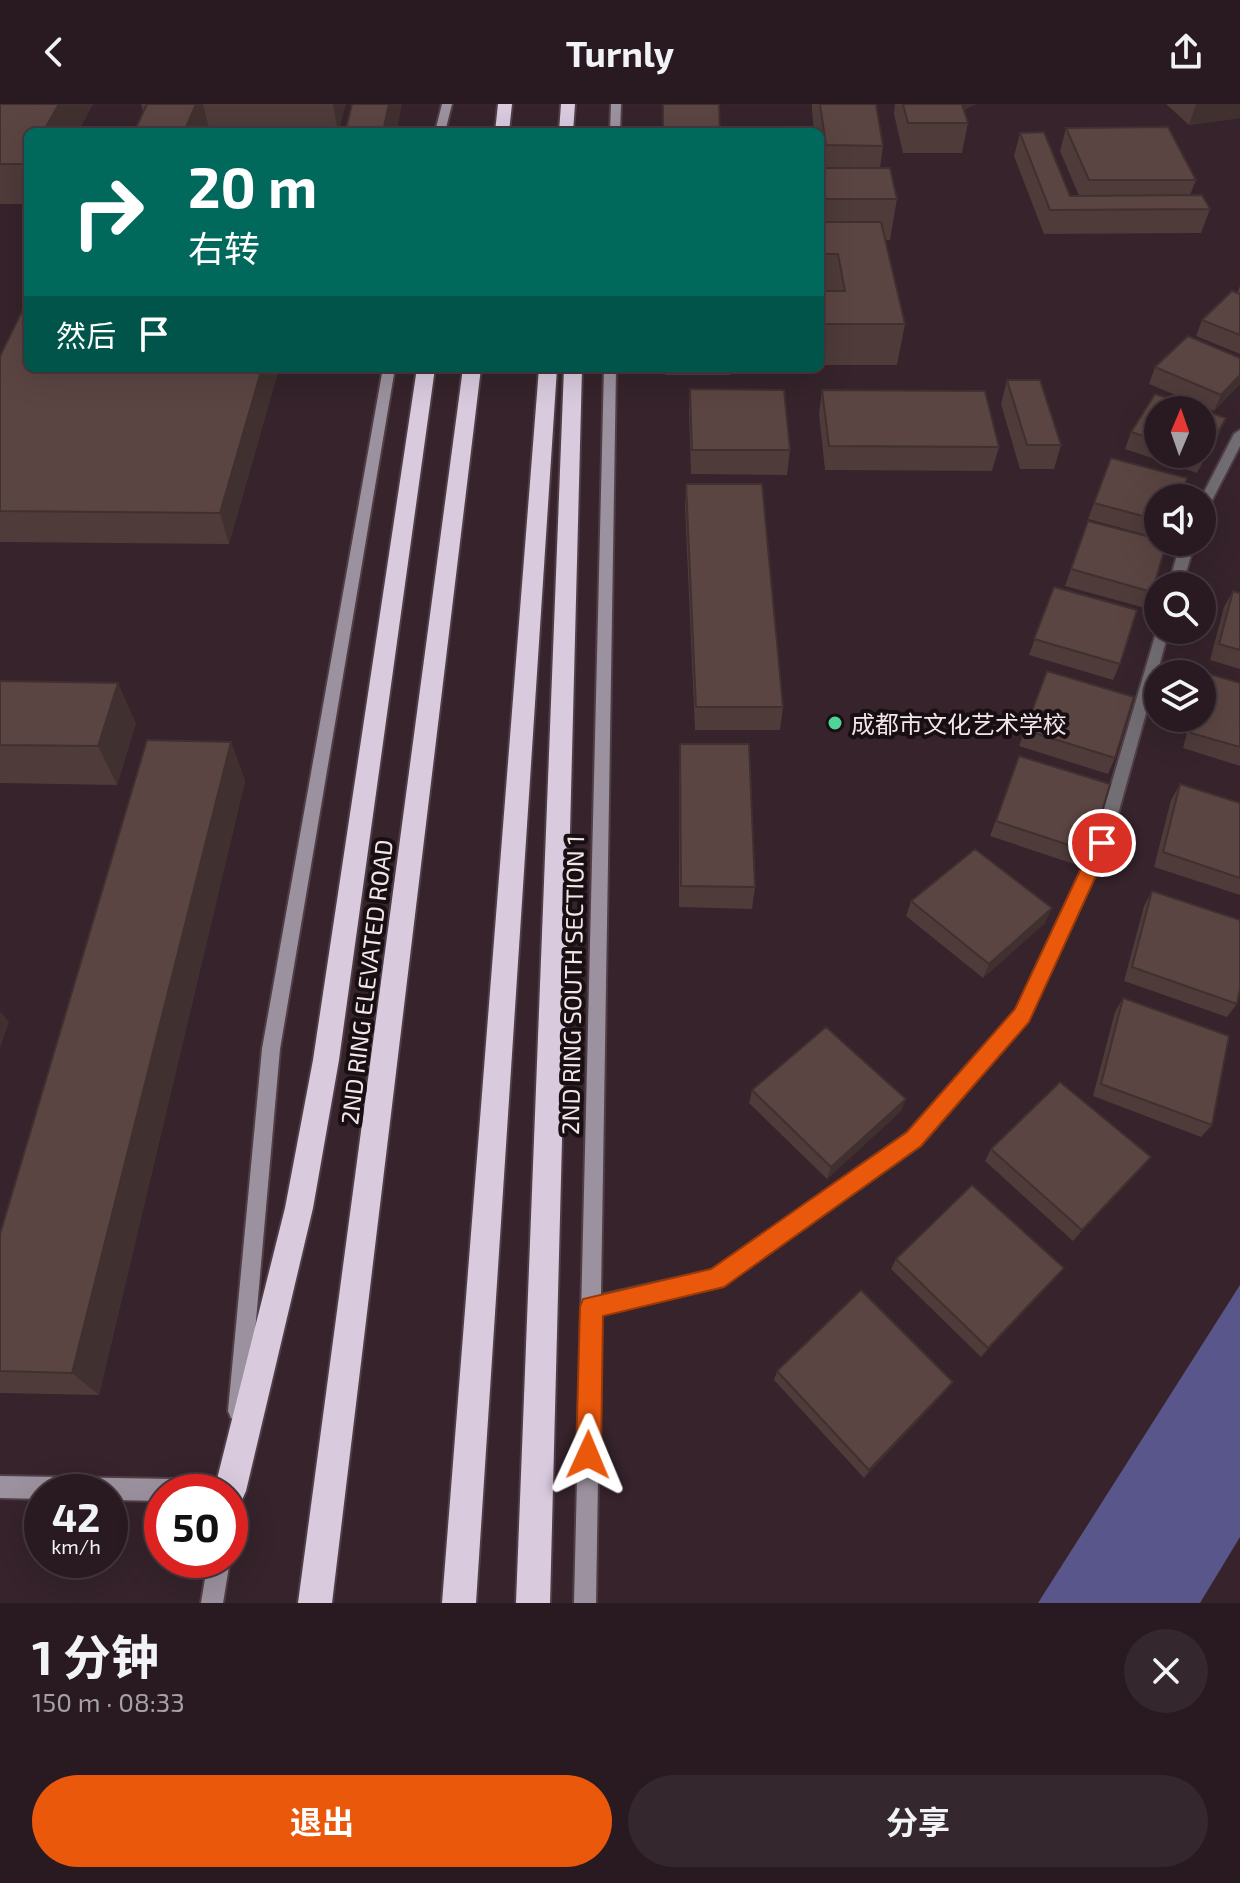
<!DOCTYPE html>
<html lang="zh">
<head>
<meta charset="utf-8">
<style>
	body { margin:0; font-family:"Exo 2","Noto Sans SC",sans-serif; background:#34272d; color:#f1f3f6; height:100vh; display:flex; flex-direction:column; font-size:30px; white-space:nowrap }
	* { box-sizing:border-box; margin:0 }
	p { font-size:26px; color:#a5a1a5 }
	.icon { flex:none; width:44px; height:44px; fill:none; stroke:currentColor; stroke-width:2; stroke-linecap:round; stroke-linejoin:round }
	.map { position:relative; height:1499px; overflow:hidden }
	.drawer { display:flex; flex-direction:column; background:#281a20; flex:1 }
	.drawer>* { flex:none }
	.guide { position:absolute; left:24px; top:24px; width:800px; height:244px; border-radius:12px; box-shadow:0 8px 32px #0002,0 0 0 2px #44383e; background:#00695c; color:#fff; overflow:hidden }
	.needle { width:52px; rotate:2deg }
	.buttons { position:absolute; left:1144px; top:292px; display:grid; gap:16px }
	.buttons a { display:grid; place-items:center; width:72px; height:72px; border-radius:50%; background:#281a20; box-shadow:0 8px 32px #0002,0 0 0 2px #44383e; font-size:40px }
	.speed { position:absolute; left:24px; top:1370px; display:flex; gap:16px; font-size:40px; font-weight:700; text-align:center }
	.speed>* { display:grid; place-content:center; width:104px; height:104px; border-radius:50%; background:#281a20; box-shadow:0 8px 32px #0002,0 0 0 2px #44383e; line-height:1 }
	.speed small { font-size:20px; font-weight:400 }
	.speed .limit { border:12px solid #d22; background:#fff; color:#111 }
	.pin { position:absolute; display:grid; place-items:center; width:68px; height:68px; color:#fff; margin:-34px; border:4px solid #fff; border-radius:50%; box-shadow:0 2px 8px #0007 }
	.me { position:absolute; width:88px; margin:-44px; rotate:1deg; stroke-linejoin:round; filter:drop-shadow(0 0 6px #0008) }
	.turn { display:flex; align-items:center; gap:28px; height:168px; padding:0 32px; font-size:36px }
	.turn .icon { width:104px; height:104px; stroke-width:2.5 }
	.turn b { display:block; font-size:56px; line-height:68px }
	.then { display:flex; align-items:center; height:76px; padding:0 32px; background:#0003; gap:16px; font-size:30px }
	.round { display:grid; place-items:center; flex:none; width:84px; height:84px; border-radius:42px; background:#34272d }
	.overview { display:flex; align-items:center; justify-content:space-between; height:136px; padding:0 32px }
	h1 { font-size:48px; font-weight:700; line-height:60px }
	.primary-button { display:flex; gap:16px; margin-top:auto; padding:16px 32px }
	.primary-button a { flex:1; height:92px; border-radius:48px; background:#ea580c; color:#fff; font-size:32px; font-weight:700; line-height:92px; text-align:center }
	.primary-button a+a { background:#34272d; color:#f1f3f6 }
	header { display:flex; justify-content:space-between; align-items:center; height:104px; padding:0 32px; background:#281a20; font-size:36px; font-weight:700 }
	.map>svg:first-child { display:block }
	.water { fill:#58568a }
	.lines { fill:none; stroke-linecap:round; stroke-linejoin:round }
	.street-casing { stroke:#503e46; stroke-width:4 }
	.secondary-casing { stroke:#503e46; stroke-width:4 }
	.highway-casing { stroke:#503e46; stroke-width:4 }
	.street { fill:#736d74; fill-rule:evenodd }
	.secondary { fill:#9c929f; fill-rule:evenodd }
	.highway { fill:#d9cade; fill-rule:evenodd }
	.wall { fill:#4e3b3a; fill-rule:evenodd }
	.shaded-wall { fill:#40302f }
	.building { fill:#5b4543; stroke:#40302f; stroke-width:2 }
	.route { fill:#ea580c; stroke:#983908; stroke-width:2 }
	.poi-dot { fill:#50d398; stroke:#180f13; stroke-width:3 }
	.labels { text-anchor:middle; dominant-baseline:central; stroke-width:8; stroke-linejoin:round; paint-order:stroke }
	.poi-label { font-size:24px; fill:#f3e6eb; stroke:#180f13; text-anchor:start }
	.street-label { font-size:24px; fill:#f3e6eb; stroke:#180f13 }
</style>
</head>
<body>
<header><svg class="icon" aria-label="back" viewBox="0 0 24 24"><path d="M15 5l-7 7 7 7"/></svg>Turnly<svg class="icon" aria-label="share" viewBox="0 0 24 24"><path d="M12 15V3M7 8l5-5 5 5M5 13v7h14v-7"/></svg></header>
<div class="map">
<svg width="1240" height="1499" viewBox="0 0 1240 1499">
	<rect width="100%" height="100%" fill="#36232b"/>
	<path class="water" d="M1240,1181v252l-40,66h-162z"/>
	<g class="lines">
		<defs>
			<path id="street" d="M1240,326v16l-32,62 -6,4 -1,-14 33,-64z
				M1181,438h14l-13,44h-14z
				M1158,522v4h11l-59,213 -82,177 -107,125 -198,141 -132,31 -7,-3 -3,-7 3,-7 7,-3 121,-27 195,-137 109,-123 78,-167z"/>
			<path id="secondary" d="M442,0h10l-7,28h-10z
				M611,0h10l-1,28h-10z
				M383,264h12l-115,681 -32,362 -3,7 -7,3 -7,-3 -3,-7 34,-362z
				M604,264h12l-20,1235h-22z
				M0,1372l230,4 8,3 3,8 -3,8 -8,3v-10h-68v9l-52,-1v-8h-68v7l-42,-1z
				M208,1456h22l-7,43h-22z"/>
			<path id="highway" d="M498,0h14l-3,28h-14z
				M561,0h14l-2,28h-14z
				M417,264h18l-96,692 -26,148 -67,283 -5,11 -11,5v-15l-16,-1 71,-283 28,-148z
				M463,264h18l-149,1235h-34z
				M539,264h18l-81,1235h-34z
				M564,264h18l-32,1235h-34z"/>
		</defs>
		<use href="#street" class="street-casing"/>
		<use href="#secondary" class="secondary-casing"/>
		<use href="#highway" class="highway-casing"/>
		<use href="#street" class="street"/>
		<use href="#secondary" class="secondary"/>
		<use href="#highway" class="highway"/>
	</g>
	<path class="wall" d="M0,0h93l-15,28h-50v72h-28z
		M141,0h205l-8,28h-204l9,-20z
		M812,0h64l7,42 -3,22 17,31 -7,41h-5l20,84 -8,41h-77v-233h-6l-2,-21z
		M895,0h81l-12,6 4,13 -6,30h-59l-9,-39z
		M1166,0h74v14l-51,7z
		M1066,24l130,52 -6,15 20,14 -9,24 -157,1 -30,-78 6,-23 50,63h9l-19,-45z
		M1240,182v68l-44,-18 6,-16 35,-27z
		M0,252l279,12 -50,176 -229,-2z
		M1240,254v26l-26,27 -65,-27 6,-17z
		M664,264h67l-1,7h-65z
		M1007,276l54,65 -7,24h-34l-19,-65z
		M690,285l100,61 -3,25 -96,-1 -2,-61z
		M822,286l177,57 -7,24 -167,-1 -6,-56z
		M1155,290l71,24 -7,16 -22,39 -72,-24 6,-17zM1158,306h44v44h-44z
		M1111,354l47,40v40l-70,-19z
		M686,380l97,223 -3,23h-85l-10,-222z
		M1088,417l64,71 -7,16 -80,-22z
		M1054,483l66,77 -7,16 -84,-25z
		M1233,487l7,2v76l-30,-9 14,-53z
		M1047,567l68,87 -7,16 -89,-28z
		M1206,569l34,10v83l-57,-18 8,-30h11v-36z
		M0,577l136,42 -19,62 -117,-2z
		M231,638l14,39 -146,614 -99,-2v-159z
		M680,640l75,143 -3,22 -73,-2v-141z
		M1019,652l71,96 -7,15 -93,-31z
		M1180,680l60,19v92l-86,-28 17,-67z
		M1152,787l85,113 -10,13 -103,-36 20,-75z
		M911,797l134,22 -62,55 -77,-62z
		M1123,894l89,127 -11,12 -108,-41 22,-84z
		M752,986l154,9 -5,12 -74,68 -78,-76z
		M991,1045l160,8 -78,84 -88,-80z
		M896,1155l159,20 -74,78 -90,-88z
		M777,1267l169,20 -82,87 -90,-98z"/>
	<path class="shaded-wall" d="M59,0h34l-15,28h-35z
		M196,0h7l7,28h-26z
		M333,0h13l-8,28z
		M389,0h13l-5,28h-14z
		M954,0h22l-25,13z
		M1196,0h44v14l-51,7z
		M262,264h17l-50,176 -9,-31z
		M1240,271v9l-26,27 7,-16z
		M1226,314l-7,16 -22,39 7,-16z
		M118,579l18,40 -19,62 -19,-39z
		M231,638l14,39 -146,614 -27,-22z
		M1052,804l-7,15 -62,55 6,-14z
		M0,907l9,11 -9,26z
		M906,995l-5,12 -74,68 4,-12z
		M1151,1053l-10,12 -68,72 9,-11z
		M1064,1164l-9,11 -74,78 7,-9z
		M953,1278l-7,9 -82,87 5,-8z"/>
	<path class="building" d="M0,0h59l-16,28h-15v26l-3,6h-25z
		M147,0h49l-12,28h-50z
		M352,0h37l-6,28h-38z
		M663,0h56l1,28h-57z
		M820,0h56l7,42 -57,-1z
		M903,0h59l6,19h-60z
		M1168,23l28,53h-107l-23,-52z
		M1044,28l26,64 132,-1 8,14 -160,1 -30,-77z
		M820,64h70l7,31h-77z
		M820,118h61l24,102h-85v-33h25l-7,-37h-18z
		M1232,187l8,3v41l-38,-15z
		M28,195v69h234l-42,145 -220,-2v-155z
		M1188,232l52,22v17l-19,20 -66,-28z
		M1007,276h33l21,65h-34z
		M690,285l94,1 6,60h-98z
		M822,286l163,1 14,56 -170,-1z
		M1155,290l71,24 -22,39 -8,-3h6v-44h-44v31l-27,-9z
		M1111,354l76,20 -6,20h-23v22l-64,-17z
		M686,380h76l21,223h-87z
		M1088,417l70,18v3h9l-15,50 -81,-23z
		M1054,483l83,23 -17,54 -86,-25z
		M1233,487l7,2v57l-21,-6z
		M1047,567l87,26 -19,61 -90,-28z
		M1206,569l34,10v64l-49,-14 4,-15h7v-27z
		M0,577l118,2 -20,63 -98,-1z
		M147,636l84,2 -159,631 -72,-2v-137z
		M680,640h69l6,143 -74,-1z
		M1019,652l91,28 -20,68 -94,-31z
		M1180,680l60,19v75l-77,-26z
		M975,745l77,59 -63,56 -78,-63z
		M1152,787l88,29v68l-3,16 -105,-37z
		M1123,894l106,38 -17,89 -111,-41z
		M826,923l80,72 -75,68 -79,-77z
		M1060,978l91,75 -69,73 -91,-81z
		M972,1081l92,83 -76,80 -92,-89z
		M861,1186l92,92 -84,88 -92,-99z"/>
	<path class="route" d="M1102,732l9,7 -82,179 -108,124 -197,141 -121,29 -2,139 -4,9 -9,3 -8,-3 -4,-9 4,-148 3,-8 128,-30 196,-137 108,-123 78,-166z"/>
	<circle class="poi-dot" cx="835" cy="619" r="8"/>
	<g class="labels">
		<g class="poi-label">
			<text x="851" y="619">成都市文化艺术学校</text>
		</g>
		<g class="street-label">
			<text transform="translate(366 878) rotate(-83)">2ND RING ELEVATED ROAD</text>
			<text transform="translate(572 881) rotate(-89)">2ND RING SOUTH SECTION 1</text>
		</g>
	</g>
</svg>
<div class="buttons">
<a><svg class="needle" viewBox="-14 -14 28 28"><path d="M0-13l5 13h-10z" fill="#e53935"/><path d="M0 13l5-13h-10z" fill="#a5a1a5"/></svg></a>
<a><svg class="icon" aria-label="sound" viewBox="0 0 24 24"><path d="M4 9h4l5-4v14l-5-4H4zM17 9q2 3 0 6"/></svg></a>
<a><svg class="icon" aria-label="search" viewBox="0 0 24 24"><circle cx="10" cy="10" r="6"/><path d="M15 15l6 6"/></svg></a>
<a><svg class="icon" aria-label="layers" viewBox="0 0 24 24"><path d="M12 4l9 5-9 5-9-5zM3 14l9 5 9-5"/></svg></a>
</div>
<div class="speed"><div>42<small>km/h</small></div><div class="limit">50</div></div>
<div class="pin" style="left:1102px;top:739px;background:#d93025"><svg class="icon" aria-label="arrive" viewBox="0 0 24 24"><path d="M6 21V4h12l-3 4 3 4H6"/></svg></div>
<svg class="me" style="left:588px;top:1351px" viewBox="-20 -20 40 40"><path d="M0-17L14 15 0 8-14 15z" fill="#ea580c" stroke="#fff" stroke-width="4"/></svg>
<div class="guide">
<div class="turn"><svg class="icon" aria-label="right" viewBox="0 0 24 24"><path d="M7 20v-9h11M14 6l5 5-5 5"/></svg><div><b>20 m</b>右转</div></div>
<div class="then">然后<svg class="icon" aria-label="arrive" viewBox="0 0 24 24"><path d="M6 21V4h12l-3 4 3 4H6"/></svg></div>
</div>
</div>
<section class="drawer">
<div class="overview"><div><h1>1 分钟</h1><p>150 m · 08:33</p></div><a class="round"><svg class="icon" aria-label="close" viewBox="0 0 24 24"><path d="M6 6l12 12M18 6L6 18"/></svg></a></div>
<div class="primary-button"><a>退出</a><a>分享</a></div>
</section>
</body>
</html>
